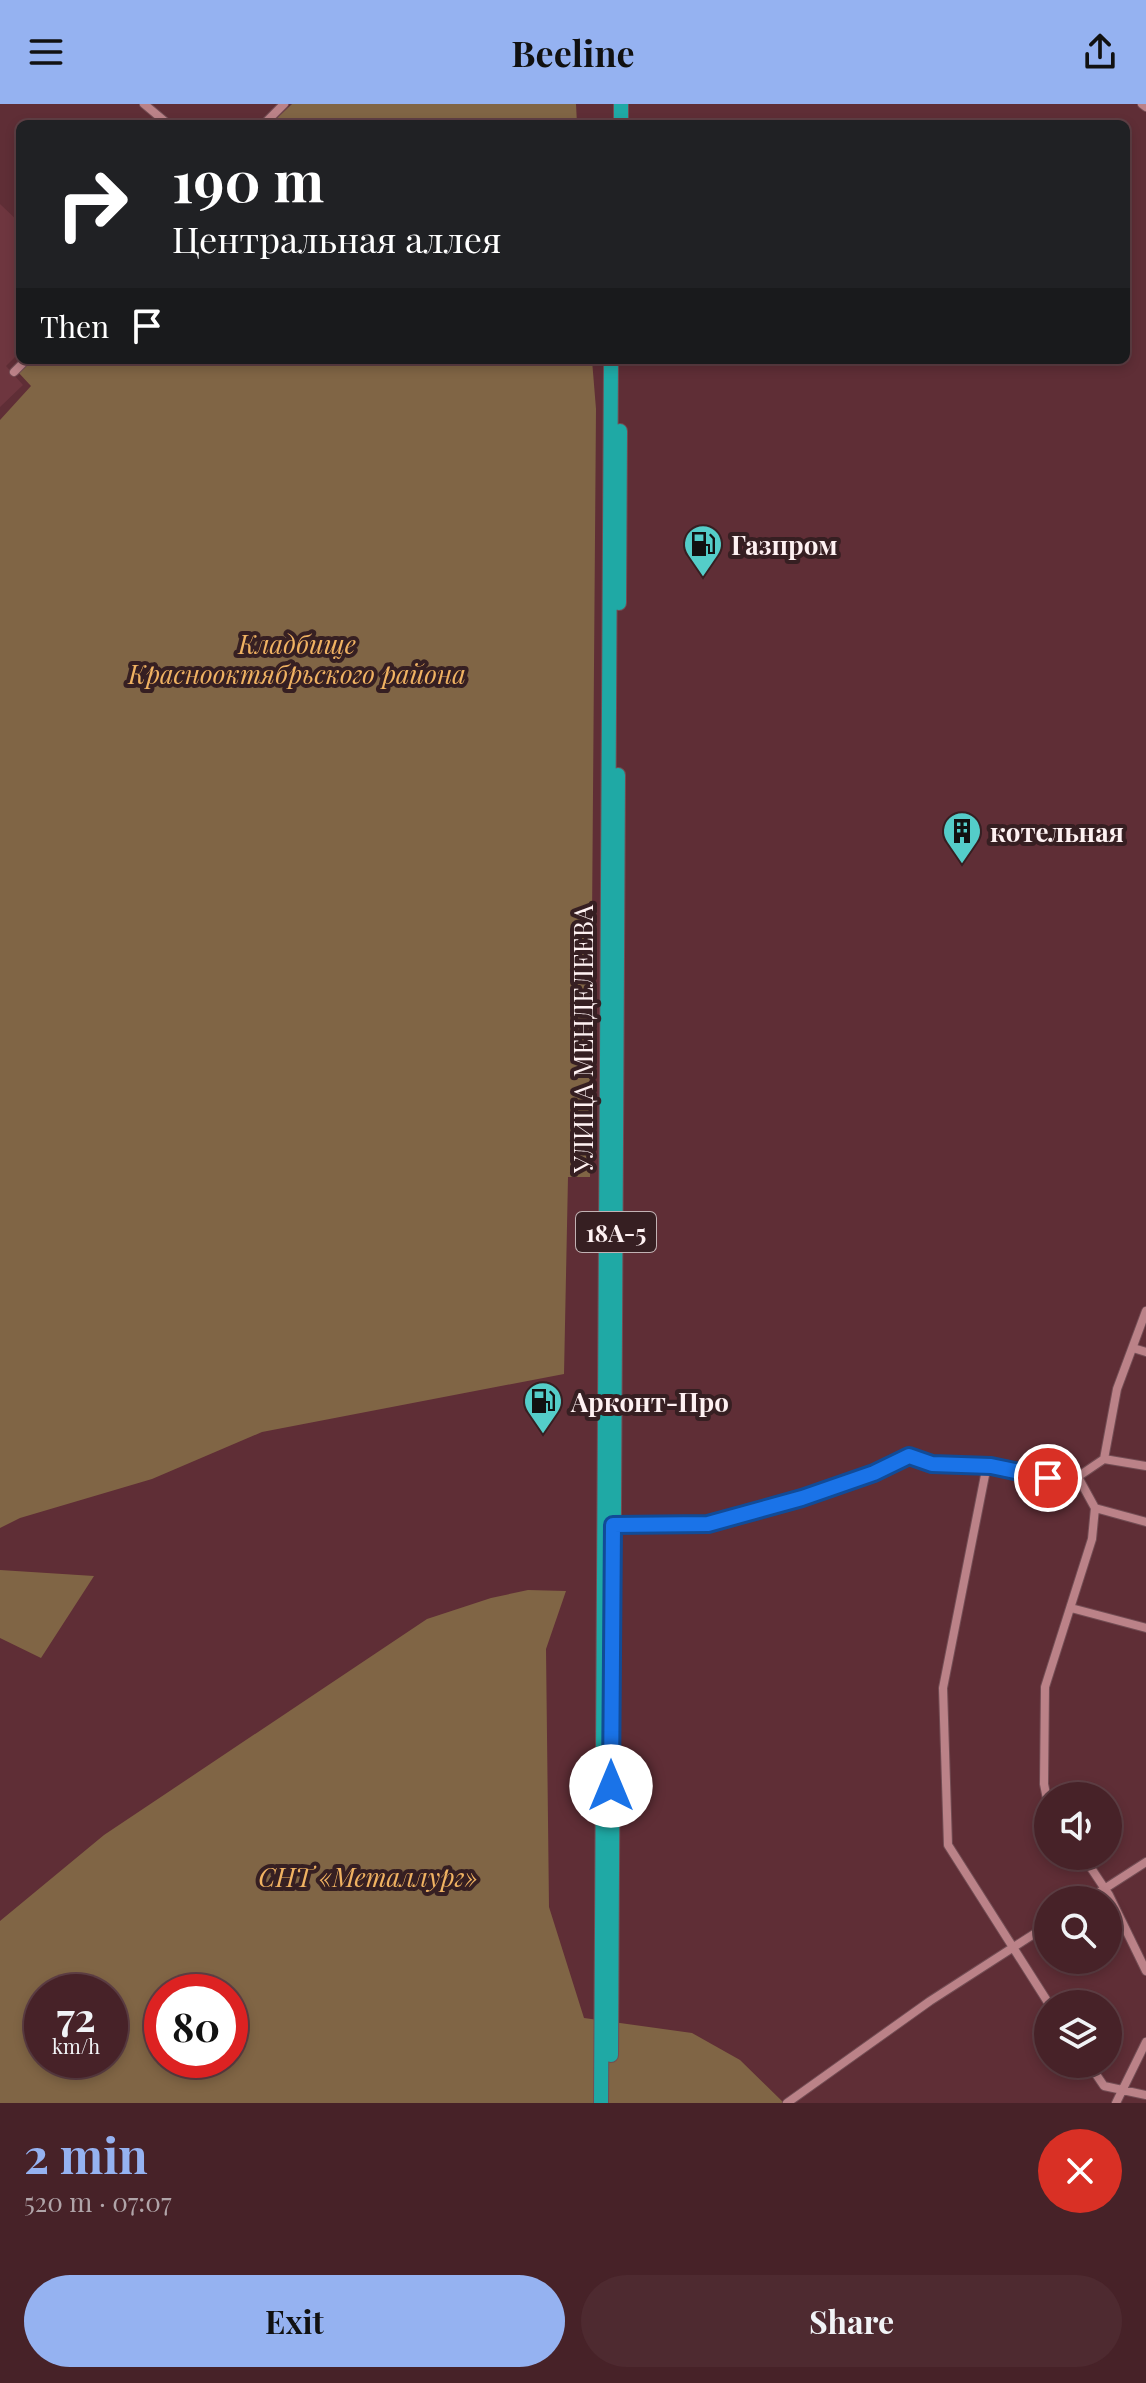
<!DOCTYPE html>
<html lang="en">
<head>
<meta charset="utf-8">
<style>
	body { margin:0; font-family:"Playfair Display",serif; background:#4e2a30; color:#f1f3f6; height:100vh; display:flex; flex-direction:column; font-size:30px; white-space:nowrap }
	* { box-sizing:border-box; margin:0 }
	p { font-size:26px; color:#b0a4a8 }
	.icon { flex:none; width:44px; height:44px; fill:none; stroke:currentColor; stroke-width:2; stroke-linecap:round; stroke-linejoin:round }
	.map { position:relative; height:1999px; overflow:hidden }
	.details { display:flex; flex-direction:column; background:#472228; flex:1 }
	.details>* { flex:none }
	.top-card { position:absolute; left:16px; top:16px; width:1114px; height:244px; border-radius:12px; box-shadow:0 4px 12px #0003,0 0 0 2px #5f3f45; background:#202124; color:#fff; overflow:hidden }
	.controls { position:absolute; left:1034px; top:1678px; display:grid; gap:16px }
	.controls a { display:grid; place-items:center; width:88px; height:88px; border-radius:50%; background:#472228; box-shadow:0 4px 12px #0003,0 0 0 2px #5f3f45; font-size:40px }
	.speed { position:absolute; left:24px; top:1870px; display:flex; gap:16px; font-size:40px; font-weight:700; text-align:center }
	.speed>* { display:grid; place-content:center; width:104px; height:104px; border-radius:50%; background:#472228; box-shadow:0 4px 12px #0003,0 0 0 2px #5f3f45; line-height:1 }
	.speed small { font-size:20px; font-weight:400 }
	.speed .limit { border:12px solid #d22; background:#fff; color:#111 }
	.pin { position:absolute; display:grid; place-items:center; width:68px; height:68px; color:#fff; margin:-34px; border:4px solid #fff; border-radius:50%; box-shadow:0 2px 8px #0007 }
	.me { position:absolute; width:88px; margin:-44px; rotate:0deg; stroke-linejoin:round; filter:drop-shadow(0 0 6px #0008) }
	.turn { display:flex; align-items:center; gap:28px; height:168px; padding:0 24px; font-size:36px }
	.turn .icon { width:104px; height:104px; stroke-width:2.5 }
	.turn b { display:block; font-size:56px; line-height:68px }
	.then { display:flex; align-items:center; height:76px; padding:0 24px; background:#0003; gap:16px; font-size:30px }
	.round { display:grid; place-items:center; flex:none; width:84px; height:84px; border-radius:42px; background:#4e2a30 }
	.headline { display:flex; align-items:center; justify-content:space-between; height:136px; padding:0 24px }
	h1 { font-size:48px; font-weight:700; line-height:60px; color:#95b2f1 }
	.primary-button { display:flex; gap:16px; margin-top:auto; padding:16px 24px }
	.primary-button a { flex:1; height:92px; border-radius:48px; background:#95b2f1; color:#111; font-size:32px; font-weight:700; line-height:92px; text-align:center }
	.primary-button a+a { background:#4e2a30; color:#f1f3f6 }
	header { display:flex; justify-content:space-between; align-items:center; height:104px; padding:0 24px; background:#95b2f1; color:#111; font-size:36px; font-weight:700 }
	.map>svg:first-child { display:block }
	.built { fill:#6e363f }
	.green { fill:#806545; fill-rule:evenodd }
	.lines { fill:none; stroke-linecap:round; stroke-linejoin:round }
	.street-casing { stroke:#734d54; stroke-width:10 }
	.highway-casing { stroke:#734d54; stroke-width:16 }
	.street { stroke:#bb8288; stroke-width:8 }
	.highway { stroke:#1fa9a5; stroke-width:14 }
	.route-casing { stroke:#114b97; stroke-width:20 }
	.route { stroke:#1a73e8; stroke-width:14 }
	.labels { text-anchor:middle; dominant-baseline:central; stroke-width:8; stroke-linejoin:round; paint-order:stroke }
	.shield { fill:#361f22; stroke:#c2b2b4; stroke-width:2 }
	.shield-label { font-size:24px; font-weight:bold; fill:#fef1f2 }
	.poi-label { font-size:26px; font-weight:bold; fill:#fef1f2; stroke:#361f22; text-anchor:start }
	.park-label { font-size:26px; font-style:italic; fill:#f0b262; stroke:#361f22 }
	.street-label { font-size:26px; fill:#fef1f2; stroke:#361f22 }
</style>
</head>
<body>
<header><svg class="icon" aria-label="menu" viewBox="0 0 24 24"><path d="M4 6h16M4 12h16M4 18h16"/></svg>Beeline<svg class="icon" aria-label="share" viewBox="0 0 24 24"><path d="M12 15V3M7 8l5-5 5 5M5 13v7h14v-7"/></svg></header>
<div class="map">
<svg width="1146" height="1999" viewBox="0 0 1146 1999">
	<rect width="100%" height="100%" fill="#5f2e36"/>
	<path class="built" d="M0,100l20,19v129l-14,14 17,19 -23,22z"/>
	<path class="green" d="M292,0h284l1,20h-306z
		M31,256h561l4,49 -6,768h-22l-4,197 -302,58 -110,47 -132,39 -20,10v-1108l31,-34 -13,-14z
		M0,1466l94,6 -53,82 -41,-20z
		M528,1486l38,1 -20,58 3,258 35,111 108,15 48,27 44,43h-784v-182l104,-86 323,-216 64,-21zM42,1888h68v68h-68zM162,1888h68v68h-68z"/>
	<g class="lines">
		<defs>
			<path id="street" d="M144,0l24,20
				M1142,0l4,3
				M264,20l20,-20
				M14,268l12,-12
				M1133,1244l13,4
				M1104,1355l13,-70 29,-78
				M987,1361l-44,223 5,157 101,159
				M1078,1373l17,31 51,14
				M613,1421l95,-1 94,-26 72,-25 35,-17 23,8 59,2 73,15 12,-3 28,-19 42,7
				M1071,1504l75,20
				M1048,1700l-4,-20 1,-97 47,-148 3,-31
				M1083,1752l26,39 37,76
				M1087,1796l59,-38
				M1089,1960l15,22 42,9
				M787,1999l143,-102 118,-76
				M1116,1999l30,-61"/>
			<path id="highway" d="M621,20v-20
				M619,499l1,-172
				M611,1951l7,-1280
				M601,1999l10,-1743"/>
		</defs>
		<use href="#street" class="street-casing"/>
		<use href="#highway" class="highway-casing"/>
		<use href="#street" class="street"/>
		<use href="#highway" class="highway"/>
	</g>
	<g class="lines">
		<defs>
			<path id="route" d="M611,1682l2,-261 95,-1 94,-26 72,-25 35,-17 23,8 59,2 57,12"/>
		</defs>
		<use href="#route" class="route-casing"/>
		<use href="#route" class="route"/>
	</g>
	<defs>
		<symbol id="fuel-pin" viewBox="-11 -11 22 30"><path d="M0 17L-7.5 6A9.5 9.5 0 1 1 7.5 6Z" fill="#54cdc9" stroke="#361f22"/><path d="M-5.5-6h7V0h2V4h1.3V-2.5L3-4.5l.8-.8L6-3V5H2.5V1h-1V6h-7ZM-4.2-4.7v3.2H.2V-4.7Z" fill="#111"/></symbol>
		<symbol id="building-pin" viewBox="-11 -11 22 30"><path d="M0 17L-7.5 6A9.5 9.5 0 1 1 7.5 6Z" fill="#54cdc9" stroke="#361f22"/><path d="M-4-6H4V6H1V3H-1V6H-4ZM-2.5-4.3h1.7v1.8h-1.7ZM.8-4.3h1.7v1.8H.8ZM-2.5-1h1.7V.8h-1.7ZM.8-1h1.7V.8H.8Z" fill="#111"/></symbol>
	</defs>
	<g fill-rule="evenodd">
		<use href="#fuel-pin" x="681" y="418" width="44" height="60"/>
		<use href="#building-pin" x="940" y="705" width="44" height="60"/>
		<use href="#fuel-pin" x="521" y="1275" width="44" height="60"/>
	</g>
	<g class="labels">
		<rect class="shield" x="576" y="1108" width="80" height="40" rx="6"/>
		<g class="shield-label">
			<text x="616" y="1128">18А-5</text>
		</g>
		<g class="poi-label">
			<text x="731" y="440">Газпром</text>
			<text x="990" y="727">котельная</text>
			<text x="571" y="1297">Арконт-Про</text>
		</g>
		<g class="park-label">
			<text x="297" y="539">Кладбище<tspan x="297" dy="30">Краснооктябрьского района</tspan></text>
			<text x="368" y="1772">СНТ «Металлург»</text>
		</g>
		<g class="street-label">
			<text transform="translate(582 935) rotate(-90)">УЛИЦА МЕНДЕЛЕЕВА</text>
		</g>
	</g>
</svg>
<div class="controls">
<a><svg class="icon" aria-label="sound" viewBox="0 0 24 24"><path d="M4 9h4l5-4v14l-5-4H4zM17 9q2 3 0 6"/></svg></a>
<a><svg class="icon" aria-label="search" viewBox="0 0 24 24"><circle cx="10" cy="10" r="6"/><path d="M15 15l6 6"/></svg></a>
<a><svg class="icon" aria-label="layers" viewBox="0 0 24 24"><path d="M12 4l9 5-9 5-9-5zM3 14l9 5 9-5"/></svg></a>
</div>
<div class="speed"><div>72<small>km/h</small></div><div class="limit">80</div></div>
<div class="pin" style="left:1048px;top:1374px;background:#d93025"><svg class="icon" aria-label="arrive" viewBox="0 0 24 24"><path d="M6 21V4h12l-3 4 3 4H6"/></svg></div>
<svg class="me" style="left:611px;top:1682px" viewBox="-20 -20 40 40"><circle r="19" fill="#fff"/><path d="M0-13L10 11 0 6-10 11z" fill="#1a73e8"/></svg>
<div class="top-card">
<div class="turn"><svg class="icon" aria-label="right" viewBox="0 0 24 24"><path d="M7 20v-9h11M14 6l5 5-5 5"/></svg><div><b>190 m</b>Центральная аллея</div></div>
<div class="then">Then<svg class="icon" aria-label="arrive" viewBox="0 0 24 24"><path d="M6 21V4h12l-3 4 3 4H6"/></svg></div>
</div>
</div>
<section class="details">
<div class="headline"><div><h1>2 min</h1><p>520 m · 07:07</p></div><a class="round" style="background:#d93025;color:#fff"><svg class="icon" aria-label="close" viewBox="0 0 24 24"><path d="M6 6l12 12M18 6L6 18"/></svg></a></div>
<div class="primary-button"><a>Exit</a><a>Share</a></div>
</section>
</body>
</html>
